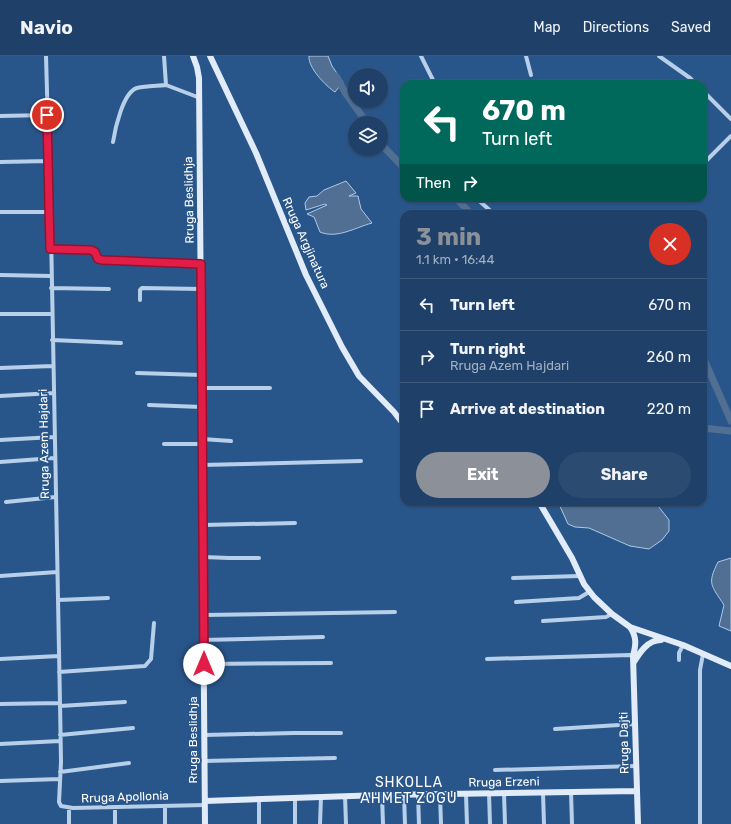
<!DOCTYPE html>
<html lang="en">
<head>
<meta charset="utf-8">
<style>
	body { margin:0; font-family:Rubik,sans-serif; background:#2c4b71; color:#f1f3f6; height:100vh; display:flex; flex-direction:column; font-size:15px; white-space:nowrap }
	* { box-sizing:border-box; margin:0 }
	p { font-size:13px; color:#a1afc0 }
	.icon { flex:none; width:22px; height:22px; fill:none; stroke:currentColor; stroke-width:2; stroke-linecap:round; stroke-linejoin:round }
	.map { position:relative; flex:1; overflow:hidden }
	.sheet { position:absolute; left:400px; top:154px; width:307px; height:296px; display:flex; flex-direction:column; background:#1f4068; border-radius:12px; box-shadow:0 1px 3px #0004,0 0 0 1px #3c597c }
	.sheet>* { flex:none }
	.guide { position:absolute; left:400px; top:24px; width:307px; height:122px; border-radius:12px; box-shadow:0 1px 3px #0004,0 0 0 1px #3c597c; background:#00695c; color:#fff; overflow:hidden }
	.buttons { position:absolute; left:348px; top:12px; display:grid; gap:8px }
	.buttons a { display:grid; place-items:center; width:40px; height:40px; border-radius:50%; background:#1f4068; box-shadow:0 1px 3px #0004,0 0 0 1px #3c597c; font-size:20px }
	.pin { position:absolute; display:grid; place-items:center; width:34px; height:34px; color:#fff; margin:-17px; border:2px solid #fff; border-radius:50%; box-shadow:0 1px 4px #0007 }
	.me { position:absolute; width:44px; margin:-22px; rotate:0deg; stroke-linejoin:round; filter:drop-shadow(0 0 3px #0008) }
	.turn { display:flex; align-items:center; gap:14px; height:84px; padding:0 16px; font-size:18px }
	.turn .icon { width:52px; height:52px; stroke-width:2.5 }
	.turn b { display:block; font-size:28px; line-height:34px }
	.then { display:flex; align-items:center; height:38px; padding:0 16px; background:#0003; gap:8px; font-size:15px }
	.round { display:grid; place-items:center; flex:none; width:42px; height:42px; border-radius:21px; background:#2c4b71 }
	.head { display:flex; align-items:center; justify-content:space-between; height:68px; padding:0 16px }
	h1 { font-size:24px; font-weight:700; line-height:30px; color:#8c9099 }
	.action { display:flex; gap:8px; margin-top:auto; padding:8px 16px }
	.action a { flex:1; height:46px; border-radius:24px; background:#8c9099; color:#fff; font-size:16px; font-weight:700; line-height:46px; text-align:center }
	.action a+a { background:#2c4b71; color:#f1f3f6 }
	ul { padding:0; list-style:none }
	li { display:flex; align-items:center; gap:12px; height:52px; padding:0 16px; border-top:1px solid #3c597c }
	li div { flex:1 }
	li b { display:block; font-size:15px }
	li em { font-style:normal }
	header { display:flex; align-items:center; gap:24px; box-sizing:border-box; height:56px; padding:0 20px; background:#1f4068; border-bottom:1px solid #3c597c }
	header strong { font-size:19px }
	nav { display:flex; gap:22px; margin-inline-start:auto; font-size:14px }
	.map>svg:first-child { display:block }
	.water { fill:#506f92; stroke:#accae9 }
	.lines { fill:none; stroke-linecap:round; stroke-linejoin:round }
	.river { stroke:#506f92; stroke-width:7 }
	.street { stroke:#b7cfe9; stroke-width:4 }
	.secondary { stroke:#e1ecf8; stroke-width:6 }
	.route-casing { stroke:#92132f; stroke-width:10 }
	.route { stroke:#e11d48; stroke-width:7 }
	.labels { text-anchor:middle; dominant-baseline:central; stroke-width:3.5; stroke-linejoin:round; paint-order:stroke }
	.street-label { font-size:12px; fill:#fff; stroke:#29568a }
	.quarter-label { font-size:14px; letter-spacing:1px; fill:#fff; stroke:#29568a }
</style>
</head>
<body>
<header>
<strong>Navio</strong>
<nav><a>Map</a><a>Directions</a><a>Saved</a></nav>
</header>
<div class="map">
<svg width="731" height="768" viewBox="0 0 731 768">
	<rect width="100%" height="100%" fill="#29568a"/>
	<path class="water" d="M309,0h19l4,10 11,16 -8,10c-9,-6 -27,-24 -26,-36z
		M346,125l10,12 -7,3h9l3,13 11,14c-18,5 -35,16 -52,9l-6,-15 -7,-3 20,-9 -2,-1 -19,6 -1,-7 4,-6 8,-1 7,-6z
		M558,446h97l14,18v11l-7,9 -13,9 -19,-3 -41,-18 -14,-1 -7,-3z
		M731,502v73l-12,-5 5,-21c-13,-20 -17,-21 -6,-43z"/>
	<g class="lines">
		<path class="river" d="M336,20l10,18 21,29
			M381,88l23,24
			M454,142l3,1 14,15
			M703,301l28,64
			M703,372l28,3"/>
		<path class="street" d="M46,0l5,176 9,471 1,59 -2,40 2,4 12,2 132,-3
			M164,0l2,29 34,13
			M421,0l14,28
			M526,0l5,19
			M659,0l31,22 6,6
			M703,35l28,28
			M0,60l47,-1
			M113,86c2,-13 10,-50 24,-54 9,-2 20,-2 29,-3
			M0,106l48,-1
			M703,108l28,-28
			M476,142l18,16
			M0,156h50
			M50,193l43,1 5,9 4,1 99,4
			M0,219l51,1
			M51,232l58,1
			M140,244v-10l2,-2 59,1
			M0,258h51
			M52,284l69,3
			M0,312l52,-2
			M137,317l65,2
			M202,332h68
			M0,340l53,-3
			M149,349l53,2
			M202,383l29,2
			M0,384l54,-3
			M164,388h38
			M0,406l54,-4
			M202,409l159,-4
			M6,446l49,-5
			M203,469l92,-2
			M203,501l26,1h30
			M0,520l57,-4
			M513,522l67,-2
			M58,544l50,-2
			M516,546l63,-4 10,-6
			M203,559l192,-3
			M543,565l63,-4 6,-3
			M203,584l120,-3
			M0,603l59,-3
			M487,603l143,-4 3,1
			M679,604v-7l4,-8
			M204,608l127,-1
			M59,616l86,-6 6,-7 3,-36
			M0,648l60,-1
			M60,650l65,-4
			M555,673l80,-5
			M60,679l73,-7
			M204,679l90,-2h47
			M0,688l60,-3
			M204,705l131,-3
			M495,714l141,-4
			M60,716l69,-9
			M0,725l60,-2
			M571,736l1,32
			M489,737l1,31
			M504,737l1,31
			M543,737l1,31
			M440,738l1,30
			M466,738l1,30
			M382,739l1,29
			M404,739l1,29
			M418,739l1,29
			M345,740l1,28
			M295,743v25
			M165,750v18
			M69,752v16
			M115,752v16
			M259,768v-24
			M320,768l1,-27
			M700,768v-154l3,-16"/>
		<path class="secondary" d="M193,0l4,11 2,11 6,746
			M210,0l46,97 50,122 36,72 17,29 35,36 10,13
			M539,446l33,56 12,26 10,13 18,17 18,13 53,18 48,21
			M630,571c7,10 6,18 3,29l5,168
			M634,606c6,-10 14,-22 27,-22
			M205,745l177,-6 255,-4"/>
	</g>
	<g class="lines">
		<defs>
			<path id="route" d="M47,59l3,134 41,1 4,2 3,7 4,1 99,4 3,400"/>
		</defs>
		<use href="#route" class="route-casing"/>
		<use href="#route" class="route"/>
	</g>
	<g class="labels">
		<g class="street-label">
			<text transform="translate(189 144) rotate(-91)">Rruga Beslidhja</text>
			<text transform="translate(306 187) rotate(66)">Rruga Argjinatura</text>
			<text transform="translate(44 388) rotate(-91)">Rruga Azem Hajdari</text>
			<text transform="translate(193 684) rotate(-90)">Rruga Beslidhja</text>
			<text transform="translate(624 687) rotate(-91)">Rruga Dajti</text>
			<text transform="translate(504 726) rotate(-1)">Rruga Erzeni</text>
			<text transform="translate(125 741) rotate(-2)">Rruga Apollonia</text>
		</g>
		<g class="quarter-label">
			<text x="409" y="726">SHKOLLA<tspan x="409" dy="16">AHMET ZOGU</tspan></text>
		</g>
	</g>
</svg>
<div class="buttons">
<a><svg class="icon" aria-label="sound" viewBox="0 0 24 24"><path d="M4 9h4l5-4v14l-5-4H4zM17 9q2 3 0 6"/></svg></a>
<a><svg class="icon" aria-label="layers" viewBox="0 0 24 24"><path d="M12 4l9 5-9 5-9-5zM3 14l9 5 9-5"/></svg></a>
</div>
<div class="pin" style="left:47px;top:59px;background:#d93025"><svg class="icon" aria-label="arrive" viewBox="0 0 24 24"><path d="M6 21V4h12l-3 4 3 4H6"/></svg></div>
<svg class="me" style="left:204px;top:608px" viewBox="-20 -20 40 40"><circle r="19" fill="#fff"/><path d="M0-13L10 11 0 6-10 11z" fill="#e11d48"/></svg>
<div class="guide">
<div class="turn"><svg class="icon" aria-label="left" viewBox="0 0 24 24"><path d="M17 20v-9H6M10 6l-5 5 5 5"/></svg><div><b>670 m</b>Turn left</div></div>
<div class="then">Then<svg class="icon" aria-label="right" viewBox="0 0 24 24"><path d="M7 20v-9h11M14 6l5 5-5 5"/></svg></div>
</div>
<section class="sheet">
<div class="head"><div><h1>3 min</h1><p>1.1 km · 16:44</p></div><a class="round" style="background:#d93025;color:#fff"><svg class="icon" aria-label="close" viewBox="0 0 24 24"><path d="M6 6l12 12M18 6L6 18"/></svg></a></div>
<ul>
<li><svg class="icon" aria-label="left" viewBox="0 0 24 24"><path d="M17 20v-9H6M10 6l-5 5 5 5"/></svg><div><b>Turn left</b></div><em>670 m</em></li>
<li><svg class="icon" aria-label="right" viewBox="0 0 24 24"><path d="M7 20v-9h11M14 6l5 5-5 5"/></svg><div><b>Turn right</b><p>Rruga Azem Hajdari</p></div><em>260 m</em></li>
<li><svg class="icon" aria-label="arrive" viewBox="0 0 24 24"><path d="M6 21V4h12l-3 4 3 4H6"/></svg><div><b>Arrive at destination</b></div><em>220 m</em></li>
</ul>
<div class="action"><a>Exit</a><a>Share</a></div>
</section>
</div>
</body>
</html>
